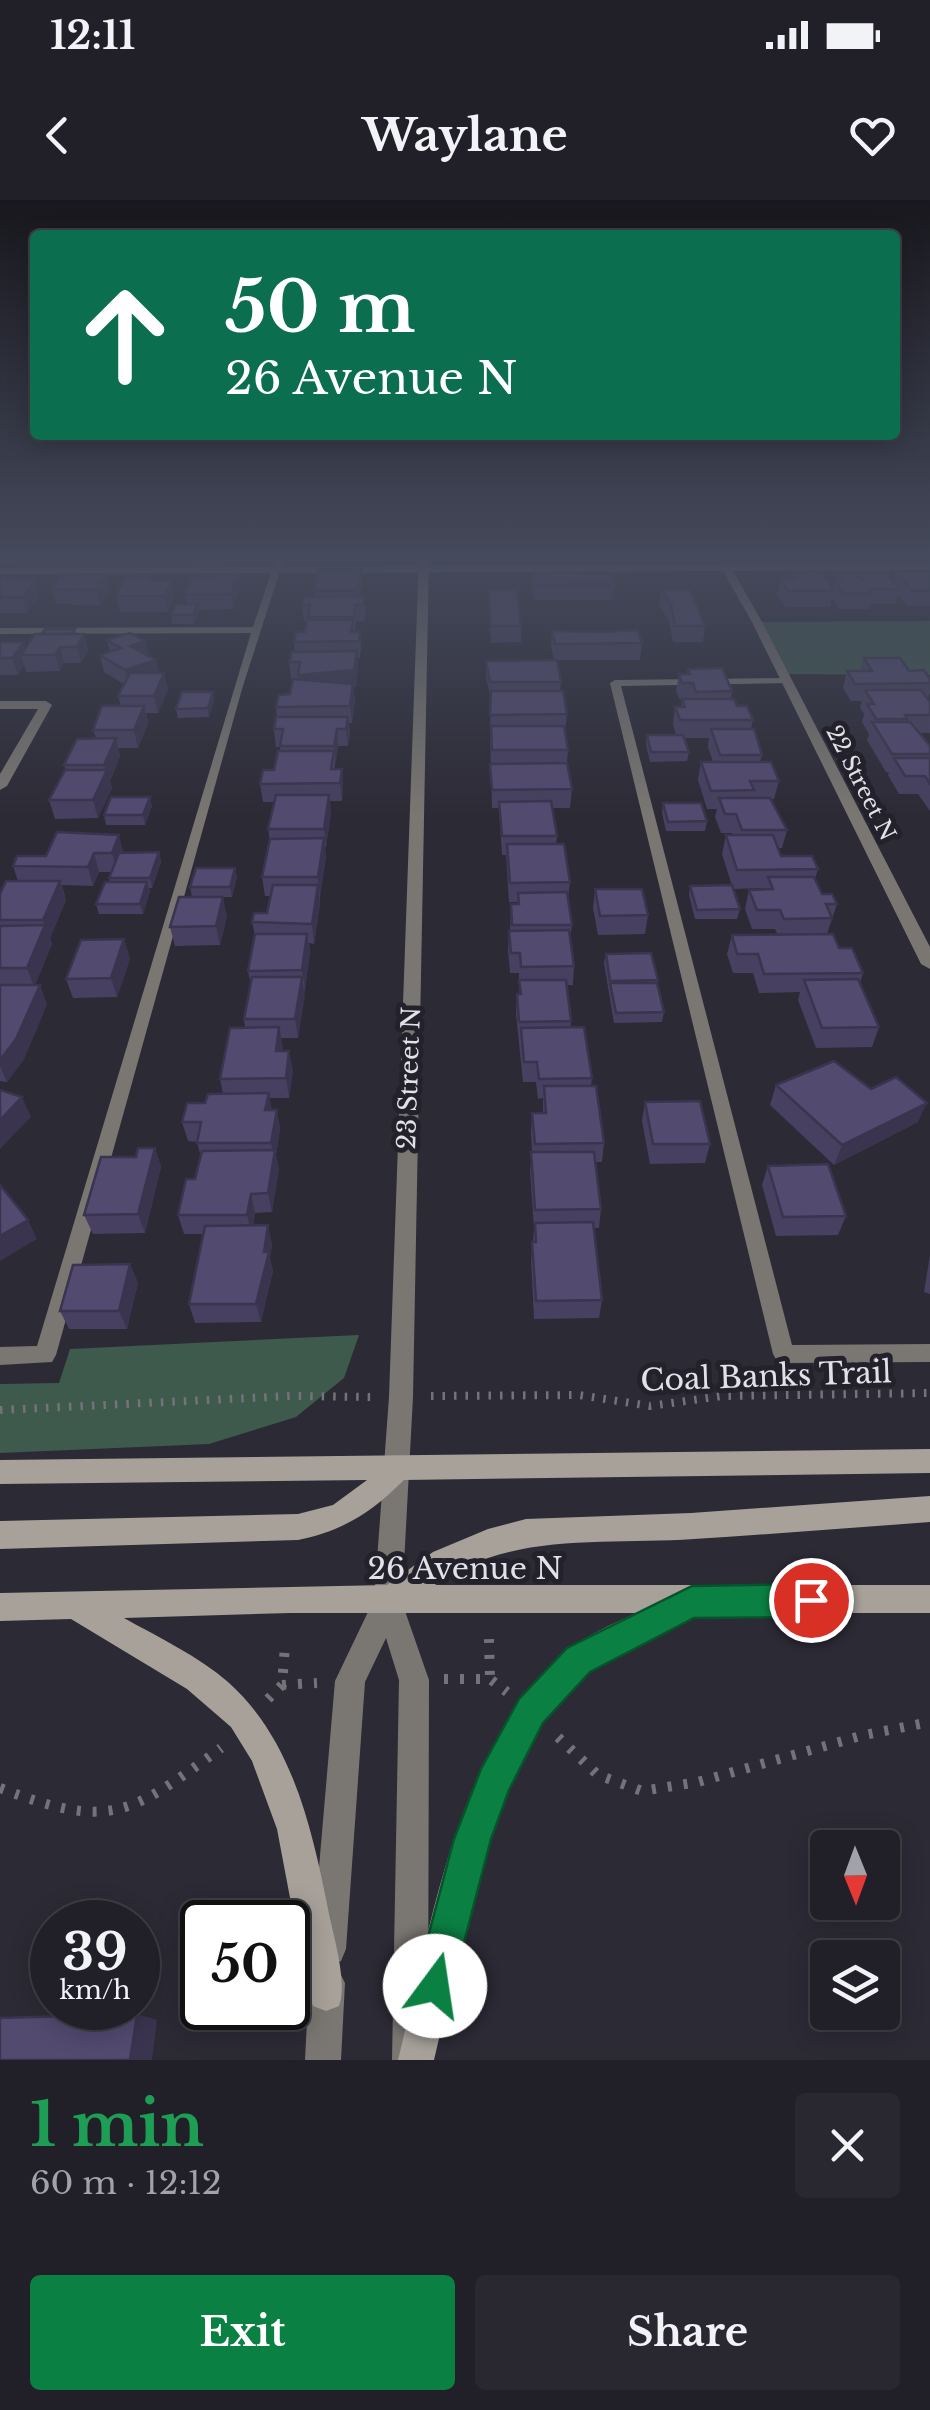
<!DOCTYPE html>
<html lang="en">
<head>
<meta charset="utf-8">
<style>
	body { margin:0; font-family:"Libre Baskerville",serif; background:#292830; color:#f1f3f6; height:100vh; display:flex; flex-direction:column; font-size:38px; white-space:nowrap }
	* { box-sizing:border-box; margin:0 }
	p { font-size:32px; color:#a2a3a8 }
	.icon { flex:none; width:55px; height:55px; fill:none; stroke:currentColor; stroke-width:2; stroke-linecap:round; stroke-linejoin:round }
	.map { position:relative; height:1860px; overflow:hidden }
	.side { display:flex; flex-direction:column; background:#212028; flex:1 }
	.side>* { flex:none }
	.top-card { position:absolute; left:30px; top:30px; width:870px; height:210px; border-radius:10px; box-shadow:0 5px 25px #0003,0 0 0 2px #3e3e45; background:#0b6e4f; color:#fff; overflow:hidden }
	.needle { width:65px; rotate:179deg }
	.fabs { position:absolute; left:810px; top:1630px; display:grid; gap:20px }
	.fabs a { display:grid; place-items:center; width:90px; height:90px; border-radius:10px; background:#212028; box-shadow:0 5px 25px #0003,0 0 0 2px #3e3e45; font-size:50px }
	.speed { position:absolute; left:30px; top:1700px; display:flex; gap:20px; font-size:50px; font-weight:700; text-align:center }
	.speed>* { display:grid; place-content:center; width:130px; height:130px; border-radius:50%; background:#212028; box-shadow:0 5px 25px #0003,0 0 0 2px #3e3e45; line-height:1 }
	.speed small { font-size:25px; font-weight:400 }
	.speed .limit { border:5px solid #111; border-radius:15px; background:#fff; color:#111 }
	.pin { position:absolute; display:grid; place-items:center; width:85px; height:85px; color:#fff; margin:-42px; border:5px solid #fff; border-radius:50%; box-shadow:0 2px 10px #0007 }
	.me { position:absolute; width:110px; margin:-55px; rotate:14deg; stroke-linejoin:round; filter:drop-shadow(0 0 8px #0008) }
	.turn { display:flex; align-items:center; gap:35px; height:210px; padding:0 30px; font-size:45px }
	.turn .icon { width:130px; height:130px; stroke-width:2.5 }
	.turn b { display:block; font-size:70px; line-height:85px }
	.round { display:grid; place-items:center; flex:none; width:105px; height:105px; border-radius:10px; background:#292830 }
	.summary { display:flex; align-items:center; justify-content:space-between; height:170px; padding:0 30px }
	h1 { font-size:60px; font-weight:800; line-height:75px; color:#1e9e55 }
	.primary-button { display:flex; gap:20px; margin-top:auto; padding:20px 30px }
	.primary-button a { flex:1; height:115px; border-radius:10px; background:#0b8043; color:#fff; font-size:40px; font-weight:800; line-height:115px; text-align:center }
	.primary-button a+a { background:#292830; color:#f1f3f6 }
	.status { display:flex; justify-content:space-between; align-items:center; height:70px; padding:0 50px; background:#212028; direction:ltr }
	.status svg { height:28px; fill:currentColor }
	header { display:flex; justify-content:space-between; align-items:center; height:130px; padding:0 30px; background:#212028; font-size:45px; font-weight:800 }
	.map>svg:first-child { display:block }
	.green { fill:#3e5a4c }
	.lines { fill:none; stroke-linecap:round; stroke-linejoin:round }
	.path-far1 { stroke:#74727b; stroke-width:8; stroke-dasharray:2.5 9; stroke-linecap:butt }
	.path { stroke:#74727b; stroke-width:10; stroke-dasharray:4 12; stroke-linecap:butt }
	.service { fill:#7a7772; fill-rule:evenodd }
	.minor { fill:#7a7772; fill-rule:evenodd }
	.tertiary { fill:#7a7772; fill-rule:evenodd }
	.secondary { fill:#a7a19a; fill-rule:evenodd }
	.wall { fill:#474060 }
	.shaded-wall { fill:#3a344e }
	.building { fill:#534a70; stroke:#3a344e; stroke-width:2.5 }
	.route { fill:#0b8043; stroke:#07532c; stroke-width:2.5 }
	.labels { text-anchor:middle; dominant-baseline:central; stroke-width:10; stroke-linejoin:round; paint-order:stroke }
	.far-street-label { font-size:22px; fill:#e2e1e7; stroke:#23212b }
	.street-label { font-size:25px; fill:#e2e1e7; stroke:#23212b }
	.near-street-label { font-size:30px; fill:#e2e1e7; stroke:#23212b }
</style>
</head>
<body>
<div class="status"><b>12:11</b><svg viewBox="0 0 49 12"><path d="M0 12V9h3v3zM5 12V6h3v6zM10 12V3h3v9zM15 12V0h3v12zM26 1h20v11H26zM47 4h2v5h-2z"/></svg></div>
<header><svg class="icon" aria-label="back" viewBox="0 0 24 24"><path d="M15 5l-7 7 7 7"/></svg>Waylane<svg class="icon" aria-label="heart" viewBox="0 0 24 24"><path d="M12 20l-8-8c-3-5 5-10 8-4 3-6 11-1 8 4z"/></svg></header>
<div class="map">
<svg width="930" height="1860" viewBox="0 0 930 1860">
	<rect width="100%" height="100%" fill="#2c2a35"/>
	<path class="green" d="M930,421v54l-146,-1 -27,-52z
		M359,1135l-15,43 -48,39 -87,27 -209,9v-69l59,-1 11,-34z"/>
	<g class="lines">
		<path class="path-far1" d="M431,1196l148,-1 71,11 72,-10 208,-3
			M0,1210l291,-14 82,1"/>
		<path class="path" d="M489,1439l1,40
			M444,1479h46l17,13
			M282,1485l35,-2
			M268,1499l14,-14 3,-39
			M558,1537l40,38 44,16 56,-9 166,-47 66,-13
			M0,1588c111,43 131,26 221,-40"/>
		<path class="service" d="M277,355h8l-43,134 -186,666 -4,7 -52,3v-18l37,-1 214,-713 -251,1v-6l253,-1z
			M787,478l4,1v4l-170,3 171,659 138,-1v18l-146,1 -7,-2 -4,-7 -163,-671 5,-3z"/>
		<path class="minor" d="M930,364v6l-197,1 29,51 168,325v22l-9,-5 -169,-342 -29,-51 -723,3v-6z
			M0,501h46l6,4 -45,81 -7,4v-16l38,-65h-38z
			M388,1387l10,4 31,89 -1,380h-36l7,-380 -13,-42 -21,44 -19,267 -5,12 -12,5 10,5 6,12 -4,77h-36l4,-77 6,-12 12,-6 -10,-4 -5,-12 23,-268 43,-90z"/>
		<path class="tertiary" d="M419,355h10l-16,842 -11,204 -4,10 -10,4 -10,-4 -4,-10 15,-204z"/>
		<path class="secondary" d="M930,1249v24l-526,7c-32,32 -61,51 -106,60l-298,9v-28l298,-7 35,-9 34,-25 -367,4v-24z
			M930,1296v26c-79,6 -158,12 -236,17 -87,6 -185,-8 -259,46h495v28h-233l-73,36 -37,23 -35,38 -29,45 -20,43 -32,103 -37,159h-36c33,-133 59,-318 171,-410 19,-16 44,-26 67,-37h-346l-166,5c34,19 74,38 104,64 64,57 84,146 100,227 5,26 20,73 11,97l-13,5 -13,-5 -5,-13 -31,-164 -25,-68 -21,-34 -44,-38 -116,-70 -71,2v-28l387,-8 46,-33 55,-23 38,-10 165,-6z"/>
	</g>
	<path class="wall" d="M361,369l1,15 -2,12h4l2,16 -2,9h-8l-1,11h5l1,16 -1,10h-3l1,10 -2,19h-3l2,14 -3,22h-3l1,11 -2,12h-10l-3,18v5h7l1,18 -1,14h-12l1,12 -5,34h-1l1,10 -6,39v8l-6,40 -5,-1 1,10 -12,85h-17l1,13 11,19 -4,28h-20l3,12h5l3,19 -4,26 3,14 -7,43 -17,1 -2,13 19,18 -2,14 3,13 -12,51 -66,1 -6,-19 14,-70h-19l-6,-19 17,-36 6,-22 -4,-15 -9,-1 -6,-19 23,-19 18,-9 -3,-15 25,-51 -1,-9 7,-34 -3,-14 7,-35 -3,-14 15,-9 3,-17h-5l-3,-19 8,-36 -2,-12 6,-27h-11l-3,-18 14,-14 6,-19v-4h-4l-2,-18 3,-12 -1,-10 14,-13 8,-14 -7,-1 -2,-17 6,-10 -1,-10 11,-10 2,-11h-3l-2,-16 12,-8v-6z
		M896,371h34v35h-23l-9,-12 -3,10h-25l-1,5h-30l-7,-11 -2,9h-45l-8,-13 4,-15h9l1,-7 41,16 3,-15 22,2v-3l36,9z
		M533,374l81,10 -2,16h-78l-2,-10z
		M151,376l1,5h19l3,15 -6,16h-48l-4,-16z
		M0,377l35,3 4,16 -12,17h-27z
		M52,389h57l-9,17 -44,-2z
		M240,389l-7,20 -34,1v3l-5,11h-22l-1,-9 16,-11 -2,-10z
		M488,390l33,36v16l-30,1z
		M661,390l44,36 -2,16h-30l-4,-22 -10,-14z
		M75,429l1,5h8l4,16 -7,13h-17l-4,8 -34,1 -2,-7 -6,10h-18v-33h24l2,6 16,-14z
		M552,431l90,12 -2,17h-86l-3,-13z
		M107,440l38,1 4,15 10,17h5l4,17 -10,23h-12l2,10 -10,25h-20l2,8 -10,25 2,7 -14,30 -43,1 -6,-19 17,-30 -2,-5 32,-27 -3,-8 28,-24 -3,-10 6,-12 -20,-12 -4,-17 10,-3z
		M864,458l45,13 21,8v13l-2,7 2,3v31h-11l11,13v65l-12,-17h-19l-11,-19 1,-3h-3l-19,-32 2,-6 -7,-12 2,-8 -4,-7 2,-6h-11l-8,-13 4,-17h13z
		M486,461l75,21 -1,9 7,23 -2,18 3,18 -1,13 5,26 -2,19h-18l5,28 -1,8 14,38 -2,17 4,26 -2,13 4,28 -1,19h-6l4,42 21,51 -1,8 13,57 -2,19h-7l6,47 -2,19h-5l8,72 -3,18 -65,1 -3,-58 3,-32 -4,-58 2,-19 -1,-20 1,-19h11v-15l-5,1 -2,-17h-13l-7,-68 1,-20h2v-21h-9l-2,-23 1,-19h1l1,-27h7v-2h-9l-3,-47h-4l-3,-47h-7l-2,-76 1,-33 -5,-22z
		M688,469l44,22 -1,8 22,21 -2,9 11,26 -2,7 19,19 -5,18h-3l16,31 -5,18h-4l3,8 37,13 -3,10 7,15 15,10 -10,30 36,39 -3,10 19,44 -7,20 -56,1 -18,-48 2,-8 -41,1 -6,-20h-20l-6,-19 5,-19h46l-3,-6h-23l-7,-20 4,-19 16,-2 -32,1 -11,-35 4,-19h7l-1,-2h-11l-6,-16 2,-8h-10l-9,-29 3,-18h12l-5,-15 1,-9h-25l5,14 -2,9 -37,1 -4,-18 1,-9h29l-3,-11 2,-17h6l1,-7h-2l-4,-9 3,-17h8z
		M214,501l-5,16 -31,1 -2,-9z
		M663,603l44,18 -2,10h-39l-4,-18z
		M152,606l-7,19h-39l-2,-10z
		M159,652l2,10 -9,26h-3l1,3 -7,23h-44l-3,-10 14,-22 -1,-4 2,-6h-12l-6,14 -31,-1 4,15 -16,38 2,6 -17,41 12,19 -23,55 -17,23 -7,-1v-187l18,-13 -5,-15 33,-10z
		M237,677l-5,20h-40l-2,-10z
		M690,686l50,23 -3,10h-42l-6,-24z
		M595,689l53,26 -3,19 -47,1 -5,-27z
		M227,716l-7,29 -45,1 -5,-19z
		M124,739l6,20 -13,38 -44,1 -7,-19z
		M651,753l13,59 -2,10 -48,1 -10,-60 2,-9z
		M776,885l95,4 47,33 -84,43 -64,-60z
		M645,902l65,42 -5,19 -55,1 -8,-43z
		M155,948l6,19 -16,66 -52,1 -9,-19 52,-58z
		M768,966l78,50 -8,19 -62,1 -14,-51z
		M930,1055v39l-6,-2z
		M130,1064l8,19 -11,46h-58l-9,-18z"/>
	<path class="shaded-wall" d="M361,369l1,15 -3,23 -2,-16z
		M106,374l3,15 -9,17 -4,-16z
		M238,374l2,15 -7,20 -2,-15z
		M35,380l4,16 -12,17 -4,-16z
		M171,381l3,15 -6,16 -4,-16z
		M198,404l1,9 -5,11 -1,-9z
		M84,434l4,16 -7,13 -4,-16z
		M145,441l4,16 -19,-11z
		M24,442l4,13h-7l3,10 -6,10 -6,-17z
		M60,447l4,16 -4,8 -5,-16z
		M357,451l1,17 -2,19h-3l2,14 -3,22 -2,-17 -50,-14 -2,-17z
		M156,460l4,16 -31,11 -4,-17z
		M164,473l4,17 -10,23 -4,-17z
		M213,492l1,9 -5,16 -1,-9z
		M144,506l4,17 -10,25 -4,-18z
		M348,517l2,17 -2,12 -2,-17z
		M337,529l1,17 -2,18 -2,-18z
		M116,538l4,18 -10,25 2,7 -14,30 -5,-18 13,-28 -2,-7z
		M342,569l1,18 -1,14 -2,-18z
		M329,595l2,18 -5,34 -2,-18z
		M150,597l2,9 -7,19 -2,-10z
		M119,635l5,19 -7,18 -5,-19z
		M324,638l2,19 -6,39 -2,-19z
		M159,652l2,10 -9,26 -2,-10z
		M94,653l5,19 -6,14 -5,-19z
		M235,668l2,9 -5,20 -2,-10z
		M60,681l6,19 -16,38 2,6 -18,43 -7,-19 18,-43 -2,-5z
		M147,682l3,9 -7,23 -3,-10z
		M318,685l2,19 -6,40 -2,-20z
		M223,697l4,19 -7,29 -4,-19z
		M307,734l3,19 -5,36 -3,-19z
		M124,739l6,20 -13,38 -6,-19z
		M302,777l3,19 -7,42 -3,-19z
		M40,785l7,19 -23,55 -17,23 -7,-16v-6z
		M279,827l4,20 -4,23 -3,-19z
		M289,851l4,19 -4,28 -3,-20z
		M269,893l3,20 -7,-3z
		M22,897l9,20 -31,32v-29z
		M927,903l-9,19 -84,43 8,-20z
		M277,910l3,19 -4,26 3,14 -7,43 -4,-19 6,-36 -3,-14z
		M155,948l6,19 -16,66 -7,-19z
		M251,994l4,19 -3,21 -5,-19z
		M28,1020l9,19 -37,22v-25z
		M268,1025l4,19 -2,14 3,13 -12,51 -5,-18z
		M130,1064l8,19 -11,46 -8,-18z
		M137,1814l20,6 -5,40h-22z"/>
	<path class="building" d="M319,369h42l-4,22h-43z
		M821,371l13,20h-46l-7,-12h15l-5,-7z
		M896,371h34v20h-18z
		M857,372h29l13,17h-29l3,4h-30l-8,-12h6l-6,-8h19l10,9z
		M564,373l46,1 4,10 -79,1 -2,-11z
		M106,374l-10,16 -44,-1 9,-14z
		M238,374l-7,20h-46l7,-16z
		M127,376h24l-2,5h22l-7,15h-48z
		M0,377l35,3 -12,17h-23z
		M488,390h29l4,36h-30z
		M661,390h29l15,36h-30l-4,-22z
		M364,396l-1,9h-8l-1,12h-46l2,-12h-8l2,-8z
		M176,404h22l-5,11h-22z
		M307,420h46l-2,12h9l-1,9 -65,1 2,-10h9z
		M45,429h30l-3,5h-30z
		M638,430l4,13 -87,1 -3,-13 51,1z
		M130,433l15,8 -15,5 26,14 -31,10 -25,-15 21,-7 -14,-8z
		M35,434h49l-7,13h-17l-5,8h-34z
		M0,442h24l-12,16h-12z
		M357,451l-3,19 -56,5 2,-13h-11l3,-10z
		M864,458h36l9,13 15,-1 6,9v4l-75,1 -8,-13h25z
		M557,460l4,22h-71l-4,-21z
		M722,468l10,23 -36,1 -3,-9h-11l-3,-9h11l-2,-5z
		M130,473h34l-10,23h-36z
		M293,479l60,5 -3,22 -74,1 3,-12 11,-1z
		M865,490h56l9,12v13h-25l2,4h-31l-9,-15h7z
		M491,491h72l4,23 -77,1z
		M182,492h31l-5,16 -32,1z
		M682,499h52l3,7h10l6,14h-73l-5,-13h10z
		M102,506h42l-10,24h-41z
		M276,517h72l-2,12h-9l-3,17h-54l3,-17h-9z
		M872,522h38l20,24v8h-38z
		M491,526h73l4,24h-76z
		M711,529h43l8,26h-42z
		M647,535h36l6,17h-38z
		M116,538l-12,27h-40l13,-26z
		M278,551h56l-3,18h11l-2,14 -80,1 3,-14h11z
		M894,558h36v26l-5,-8h-20z
		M701,562h70l8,19h-29l4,9 -43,1z
		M567,563l5,26 -80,1 -2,-26z
		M65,570h42l-14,30h-44z
		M276,595h53l-5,34h-56z
		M111,597h39l-7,18h-39z
		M719,598h51l17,32h-45l-6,-16h-11z
		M551,601l6,35h-55l-3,-34z
		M663,603h38l6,18 -39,1z
		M57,632l62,3 -7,18h-18l-6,14 -75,-1 4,-10h29z
		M726,635h47l8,21h31l6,13 -81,1z
		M324,638l-6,39h-56l8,-38z
		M507,644h57l6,38 -60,1z
		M159,652l-9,26h-41l10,-25z
		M196,668h39l-5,19h-40z
		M768,677h46l8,17h10l5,10h-11l6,14 -48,1 -4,-9h-23l-8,-20 24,-1z
		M6,681h54l-17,39h-43v-26z
		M105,682h42l-7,22h-44z
		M273,685h45l-6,39 -60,-2 2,-9h13z
		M732,685l8,24 -43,1 -7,-24z
		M595,689h47l6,26 -48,1z
		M567,692l5,33h-60l-1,-21h8l-1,-11z
		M179,697h44l-7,29 -46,1z
		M45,725l-18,43h-27v-42z
		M569,730l5,36 -53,1 -1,-14h-9l-2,-22z
		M255,734h52l-5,36 -54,1z
		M833,734l6,14h13l11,25 -99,1 -6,-20h-21l-5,-19z
		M124,739l-13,39 -45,1 15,-39z
		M651,753l7,27 -48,1 -4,-27z
		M252,777h50l-7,42h-51z
		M858,779l21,48 -57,1 -18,-48z
		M519,780h47l5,41 -52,1 -2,-28h4z
		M610,783h47l7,29 -48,1z
		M0,785h40l-24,54 -16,21z
		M279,827l-3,24h13l-3,27 -66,1 10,-51z
		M584,827l8,51 -53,1 -2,-17h-13l-3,-34z
		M834,861l37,28 25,-12 31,26 -85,42 -66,-60z
		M544,886h52l8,57 -69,1 -3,-31h14z
		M0,890l22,7 -22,23z
		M269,893l-4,17h12l-6,33h-74l4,-21h-19l5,-19h18l3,-9z
		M700,901l10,43h-57l-8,-42z
		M138,948h17l-17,66 -54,1 17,-58h35z
		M275,950l-7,43 -17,1 -4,21h-69l8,-36h9l7,-28z
		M531,952h63l7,57 -66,1z
		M828,964l18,52 -63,1 -15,-51z
		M0,985l28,35 -28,16z
		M593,1022l9,78 -66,1 -4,-59h4l-1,-19z
		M268,1025l-4,27h5l-13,52h-67l16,-78z
		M130,1064l-11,47h-59l13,-46z
		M137,1814l-7,46h-130v-42z"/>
	<linearGradient id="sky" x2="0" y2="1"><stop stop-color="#18171d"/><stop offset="0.58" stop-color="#454a5c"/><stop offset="1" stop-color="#454a5c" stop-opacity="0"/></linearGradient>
	<rect width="930" height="616" fill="url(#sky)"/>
	<path class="route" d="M811,1384l11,5 5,11 -5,12 -11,5 -117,1 -104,54 -47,51 -34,67 -18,49 -42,161 -14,6 -14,-6 -6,-14 39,-147 27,-70 38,-70 48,-51 125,-62z"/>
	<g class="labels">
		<g class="far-street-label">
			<text transform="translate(861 583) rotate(63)">22 Street N</text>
		</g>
		<g class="street-label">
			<text transform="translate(409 878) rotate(-88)">23 Street N</text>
		</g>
		<g class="near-street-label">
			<text transform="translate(766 1176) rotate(-2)">Coal Banks Trail</text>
			<text x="465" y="1368">26 Avenue N</text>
		</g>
	</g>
</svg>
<div class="fabs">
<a><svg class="needle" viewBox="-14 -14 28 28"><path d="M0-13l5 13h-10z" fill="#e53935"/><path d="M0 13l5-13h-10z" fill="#a2a3a8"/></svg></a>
<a><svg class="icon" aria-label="layers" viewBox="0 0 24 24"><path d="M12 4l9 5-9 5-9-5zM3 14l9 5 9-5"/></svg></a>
</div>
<div class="speed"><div>39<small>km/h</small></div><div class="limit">50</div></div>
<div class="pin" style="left:811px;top:1400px;background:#d93025"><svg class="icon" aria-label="arrive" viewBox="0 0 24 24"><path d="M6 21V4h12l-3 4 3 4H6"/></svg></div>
<svg class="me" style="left:435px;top:1786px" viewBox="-20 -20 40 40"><circle r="19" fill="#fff"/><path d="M0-13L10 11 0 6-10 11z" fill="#0b8043"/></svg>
<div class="top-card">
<div class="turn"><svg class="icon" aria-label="ahead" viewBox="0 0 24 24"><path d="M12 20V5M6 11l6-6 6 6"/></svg><div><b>50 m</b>26 Avenue N</div></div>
</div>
</div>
<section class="side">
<div class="summary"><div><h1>1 min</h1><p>60 m · 12:12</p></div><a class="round"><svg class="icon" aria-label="close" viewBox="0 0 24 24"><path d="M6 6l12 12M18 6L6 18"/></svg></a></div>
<div class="primary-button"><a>Exit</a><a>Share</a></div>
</section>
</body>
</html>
